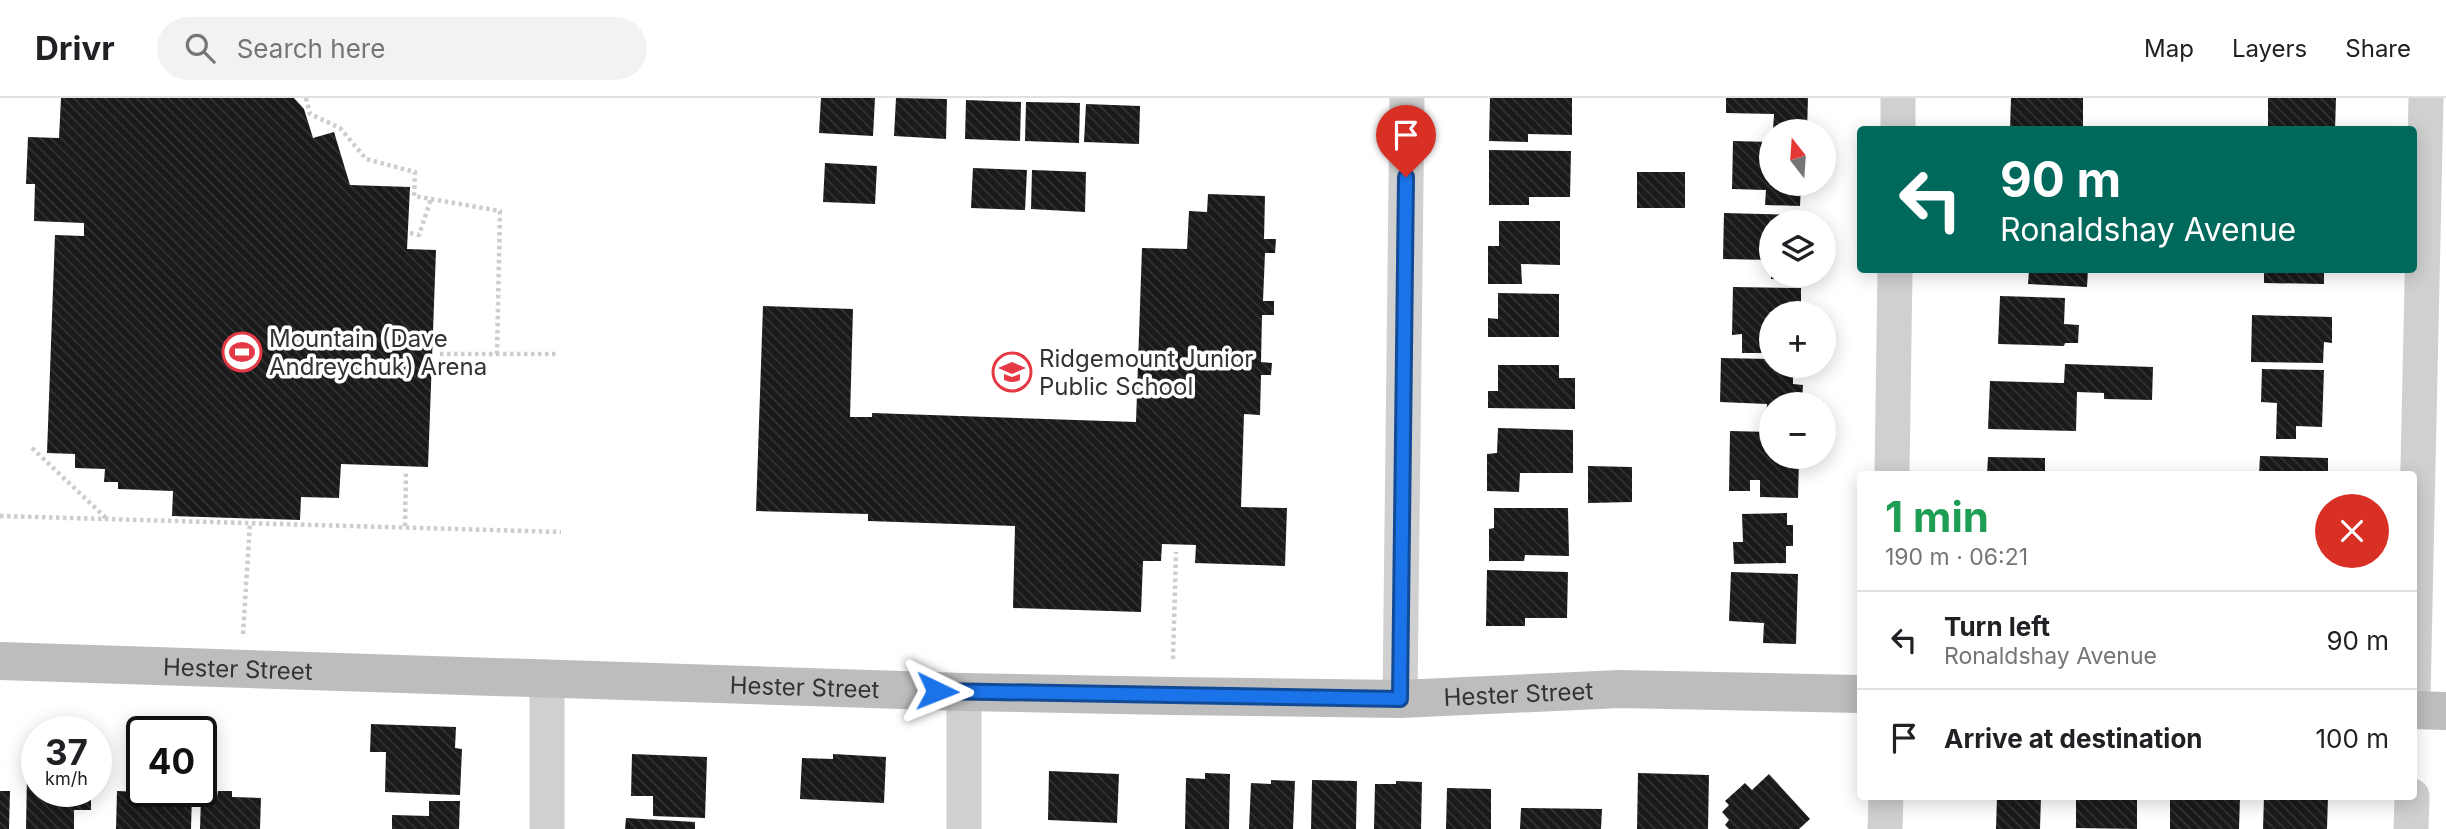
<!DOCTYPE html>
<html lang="en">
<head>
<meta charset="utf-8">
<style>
	body { margin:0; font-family:Inter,sans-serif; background:#f2f2f2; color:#202124; height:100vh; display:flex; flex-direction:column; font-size:26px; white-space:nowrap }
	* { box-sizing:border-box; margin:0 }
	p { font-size:23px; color:#757577 }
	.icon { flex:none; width:38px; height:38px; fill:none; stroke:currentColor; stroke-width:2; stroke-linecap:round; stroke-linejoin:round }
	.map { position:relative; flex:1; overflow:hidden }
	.side { position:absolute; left:1857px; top:373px; width:560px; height:329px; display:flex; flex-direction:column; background:#fff; border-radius:7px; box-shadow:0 4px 18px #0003 }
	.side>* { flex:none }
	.guide { position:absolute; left:1857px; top:28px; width:560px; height:147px; border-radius:7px; box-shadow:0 4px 18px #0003; background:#00695c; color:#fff; overflow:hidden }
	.needle { width:46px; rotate:343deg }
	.tools { position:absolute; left:1759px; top:21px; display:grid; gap:14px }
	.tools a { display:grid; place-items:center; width:77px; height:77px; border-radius:50%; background:#fff; box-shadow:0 4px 18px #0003; font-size:35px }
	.speed { position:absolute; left:21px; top:618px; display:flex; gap:14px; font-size:35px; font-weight:700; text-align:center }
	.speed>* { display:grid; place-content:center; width:91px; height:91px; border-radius:50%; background:#fff; box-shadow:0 4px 18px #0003; line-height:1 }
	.speed small { font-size:18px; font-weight:400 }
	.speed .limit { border:4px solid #111; border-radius:10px; background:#fff; color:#111 }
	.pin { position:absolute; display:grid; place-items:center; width:60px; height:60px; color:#fff; margin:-72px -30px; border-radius:50% 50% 50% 0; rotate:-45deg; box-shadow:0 0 7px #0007 }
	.pin .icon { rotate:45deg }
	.me { position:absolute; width:77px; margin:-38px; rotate:92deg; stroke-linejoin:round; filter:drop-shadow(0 0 5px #0008) }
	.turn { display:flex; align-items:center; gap:24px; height:147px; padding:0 28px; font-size:32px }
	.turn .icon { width:91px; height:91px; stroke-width:2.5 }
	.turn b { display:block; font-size:49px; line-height:60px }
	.round { display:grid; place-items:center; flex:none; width:74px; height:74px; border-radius:37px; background:#f2f2f2 }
	.overview { display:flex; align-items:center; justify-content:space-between; height:119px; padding:0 28px }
	h1 { font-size:42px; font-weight:700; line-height:52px; color:#1e9e55 }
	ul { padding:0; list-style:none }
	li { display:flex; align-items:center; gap:21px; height:98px; padding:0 28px; border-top:2px solid #e0e0e0 }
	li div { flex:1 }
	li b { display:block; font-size:26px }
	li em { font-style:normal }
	header { display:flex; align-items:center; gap:42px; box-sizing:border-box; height:98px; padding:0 35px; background:#fff; border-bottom:2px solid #e0e0e0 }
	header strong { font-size:33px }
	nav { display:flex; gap:38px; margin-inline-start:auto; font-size:24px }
	.search { width:490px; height:63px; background:#f2f2f2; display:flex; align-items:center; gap:18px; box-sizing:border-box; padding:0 24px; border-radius:38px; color:#757577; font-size:26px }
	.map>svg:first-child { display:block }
	.building { fill:url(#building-back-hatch) }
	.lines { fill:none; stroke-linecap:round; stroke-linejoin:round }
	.path { stroke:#cdcdcd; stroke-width:4.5; stroke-dasharray:3.5 3.5; stroke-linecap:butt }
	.street { stroke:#d0d0d0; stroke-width:35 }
	.secondary { stroke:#bdbdbd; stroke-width:38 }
	.route-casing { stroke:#114b97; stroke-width:18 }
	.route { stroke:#1a73e8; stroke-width:12 }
	.labels { text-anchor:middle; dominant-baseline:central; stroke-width:7; stroke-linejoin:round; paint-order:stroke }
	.poi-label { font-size:24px; fill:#333; stroke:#fff; text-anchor:start }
	.street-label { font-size:24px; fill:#333; stroke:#fff }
</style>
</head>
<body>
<header>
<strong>Drivr</strong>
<div class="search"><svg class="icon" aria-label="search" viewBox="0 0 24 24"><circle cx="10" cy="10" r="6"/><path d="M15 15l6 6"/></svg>Search here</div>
<nav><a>Map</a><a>Layers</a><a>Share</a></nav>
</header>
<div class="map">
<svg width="2446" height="731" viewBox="0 0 2446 731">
	<defs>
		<pattern id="building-back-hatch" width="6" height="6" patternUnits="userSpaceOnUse" patternTransform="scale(1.75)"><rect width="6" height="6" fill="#1a1a1a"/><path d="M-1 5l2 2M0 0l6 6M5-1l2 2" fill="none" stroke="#333"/></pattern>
	</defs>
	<rect width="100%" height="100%" fill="#fff"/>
	<path class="building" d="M61,0h233l10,11 9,29 21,-6 16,53 60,2 -3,62 29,1 -8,217 -87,-3 -2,34 -38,-1 -1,23 -128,-4 1,-25 -55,-2v-7h-14l1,-13 -30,-1v-14l-28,-1 8,-218 29,1v-13l-50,-2 1,-37h-9l2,-47 31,1z
		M821,0h54l-2,38 -54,-3z
		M896,0l51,1 -1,40 -52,-3z
		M1490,0h82v37l-44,-1v8l-39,-1z
		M1726,0h82l-1,33h-34l1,-17 -48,-1z
		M2011,0h72v32h-73z
		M2268,0h68l-1,32h-67z
		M966,2l55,2 -1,39 -55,-2z
		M1026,4l54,1 -1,40 -54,-2z
		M1086,6l54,2 -1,38 -55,-2z
		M1733,43l38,1v42h30l-1,22 -35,-1 1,-15 -34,-1z
		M1489,52l82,1 -1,46h-41v8h-40z
		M825,65l52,3 -2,38 -52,-2z
		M973,70l54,2 -2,40 -54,-2z
		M1032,72l54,2 -1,40 -54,-3z
		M1637,74h48v36h-48z
		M1208,96l57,2 -1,43h12l-1,14h-10l-2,48h11v14h-12l-1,47 11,1 -1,12h-10l-1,40 -16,-1 -3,93 46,1 -2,58 -90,-3 1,-18 -34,-1 -1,17h-18l-2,51 -128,-4 2,-82 -147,-5v-7l-112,-3 7,-205 90,3 -3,108h22v-4l264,9 6,-174 45,1 2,-38 18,1z
		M1724,115l72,2v7h-25v38l-48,-1z
		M1499,123h61v44l-39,-1 1,20h-34v-38h11z
		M2029,172h59l-1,17 -59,-3z
		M2264,172h60v14l-60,-1z
		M1771,177h34v5l-34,-1z
		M1733,189l68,1v25h-30v40h-29v-19l-10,1z
		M1498,195l61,1v43h-71v-19l10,1z
		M2000,198l65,2 -1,26 15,1 -1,18h-13l-1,3 -66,-2z
		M2252,217l80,2v26l-8,-1 -1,21 -72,-1z
		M1721,260l50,1v7h22v18l10,1 -1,19h-31v18h-5l1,-18 -47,-2z
		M2065,266l88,3 -1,33 -48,-1v-6l-27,-1 -1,39 -88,-2 2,-48 74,2z
		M1498,267h61v13h16v31l-87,-1v-17h10z
		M2262,271l62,1 -2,57 -26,-1v13h-20l1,-36 -16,-1z
		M1498,330l75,2v43h-53l-1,19 -32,-1v-37l10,-1z
		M1730,333l41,1v25h28l-1,41 -38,-1v-17h-10v11h-21z
		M2260,358l68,2v16h-69z
		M1988,359l57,1v16h-58z
		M1588,368l44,1v35l-44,1z
		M1494,410h74l1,48 -44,-1 -1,6h-35v-32l5,-1z
		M1787,415v12h6v21h-7v17l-52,1 -1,-22h10l-1,-28z
		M1487,472l81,2 -1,46h-42v8h-39z
		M1731,474l67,2 -2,70 -33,-1 1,-20 -35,-2z
		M371,626l85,3 -1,21 7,1 -2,46 -75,-3 1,-40h-16z
		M632,656l75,3 -2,61 -52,-2v-20h-22z
		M833,656l53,3 -2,46 -84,-4 2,-41 31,1z
		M1049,673l70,3 -2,49 -69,-3z
		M1205,675l25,1 -1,55h-44l1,-51 19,1z
		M1638,675l71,2 -1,54h-71z
		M1769,676l41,45 -11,10h-70l-4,-4 4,-5 -7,-8 7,-7 -4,-4 20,-18 7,7z
		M27,677h10v16h54v19h-17v19h-48z
		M1271,682l24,1 -2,48h-44l2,-46 20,1z
		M1312,682l45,1 -1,48h-45z
		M1396,683l26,1 -1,47h-47l1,-45h21z
		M1447,690l44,1v40h-45z
		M0,693h10l-1,38h-9z
		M117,693l75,3 -1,35h-75z
		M218,693h14v6l29,1 -1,31h-60l1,-33 16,1z
		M1997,698h44l-1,33h-44z
		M2076,698h61v33l-61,-1z
		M2170,698l70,1 -1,32h-69z
		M2264,698h64l-1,33h-64z
		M429,703h31l-1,28h-67v-14l37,1z
		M1521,710l81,1 -1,20h-81z
		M626,720l69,4v7h-70z"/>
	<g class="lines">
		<path class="path" d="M306,0l4,16 30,14 26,31 49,13 -1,24 86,15 -3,143
			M410,135l9,2 12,-36
			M440,256h118
			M32,350l74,70
			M0,418l561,16
			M405,428l1,-54
			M243,536l7,-111
			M1173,561l3,-107"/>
		<path class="street" d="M1898,32v-32
			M1892,376l3,-204
			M547,579v152
			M964,594v137
			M2413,599l13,-599
			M1400,601l7,-601
			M1885,731l1,-33
			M2411,731l1,-33"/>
		<g class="secondary">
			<path id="s1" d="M0,563l964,31 207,4 229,3 220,-10 240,5"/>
			<path d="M2413,612l33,1"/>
		</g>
	</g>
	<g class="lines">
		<defs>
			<path id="route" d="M937,593l463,8 6,-522"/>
		</defs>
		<use href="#route" class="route-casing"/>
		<use href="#route" class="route"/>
	</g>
	<defs>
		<symbol id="stadium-ring" viewBox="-11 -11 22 22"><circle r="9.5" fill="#fff" stroke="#e63946" stroke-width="1.5"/><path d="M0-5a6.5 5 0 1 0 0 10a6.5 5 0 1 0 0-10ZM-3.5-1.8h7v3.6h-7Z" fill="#e63946"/></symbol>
		<symbol id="school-ring" viewBox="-11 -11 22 22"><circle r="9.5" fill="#fff" stroke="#e63946" stroke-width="1.5"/><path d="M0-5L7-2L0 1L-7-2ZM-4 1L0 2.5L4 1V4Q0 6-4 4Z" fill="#e63946"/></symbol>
	</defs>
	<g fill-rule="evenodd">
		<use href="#stadium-ring" x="220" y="232" width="44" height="44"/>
		<use href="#school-ring" x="990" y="252" width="44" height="44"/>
	</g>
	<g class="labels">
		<g class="poi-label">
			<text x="269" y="240">Mountain (Dave<tspan x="269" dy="28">Andreychuk) Arena</tspan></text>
			<text x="1039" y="260">Ridgemount Junior<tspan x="1039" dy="28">Public School</tspan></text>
		</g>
		<g class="street-label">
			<text stroke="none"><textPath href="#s1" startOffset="238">Hester Street</textPath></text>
			<text stroke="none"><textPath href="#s1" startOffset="805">Hester Street</textPath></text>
			<text stroke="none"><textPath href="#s1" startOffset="1519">Hester Street</textPath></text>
		</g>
	</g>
</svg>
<div class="tools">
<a><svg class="needle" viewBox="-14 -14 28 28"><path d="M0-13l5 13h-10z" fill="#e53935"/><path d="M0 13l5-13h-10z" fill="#757577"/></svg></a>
<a><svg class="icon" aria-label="layers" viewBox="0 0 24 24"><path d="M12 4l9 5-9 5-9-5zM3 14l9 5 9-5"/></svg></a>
<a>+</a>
<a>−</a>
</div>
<div class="speed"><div>37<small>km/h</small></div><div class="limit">40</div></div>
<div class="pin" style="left:1406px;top:79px;background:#d93025"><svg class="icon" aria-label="arrive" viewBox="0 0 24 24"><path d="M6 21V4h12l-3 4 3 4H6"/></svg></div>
<svg class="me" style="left:937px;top:593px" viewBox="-20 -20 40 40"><path d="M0-17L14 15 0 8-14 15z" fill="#1a73e8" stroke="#fff" stroke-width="4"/></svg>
<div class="guide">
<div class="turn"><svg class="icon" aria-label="left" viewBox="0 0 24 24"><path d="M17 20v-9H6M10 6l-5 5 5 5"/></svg><div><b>90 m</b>Ronaldshay Avenue</div></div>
</div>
<section class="side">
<div class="overview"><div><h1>1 min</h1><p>190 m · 06:21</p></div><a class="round" style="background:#d93025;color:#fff"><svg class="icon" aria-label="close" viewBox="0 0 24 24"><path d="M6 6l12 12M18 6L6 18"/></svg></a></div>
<ul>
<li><svg class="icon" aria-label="left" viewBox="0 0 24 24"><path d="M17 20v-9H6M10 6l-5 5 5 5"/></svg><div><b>Turn left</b><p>Ronaldshay Avenue</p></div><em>90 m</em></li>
<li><svg class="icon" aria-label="arrive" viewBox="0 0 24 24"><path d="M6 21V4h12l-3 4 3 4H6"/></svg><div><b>Arrive at destination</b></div><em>100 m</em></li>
</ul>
</section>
</div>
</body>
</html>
